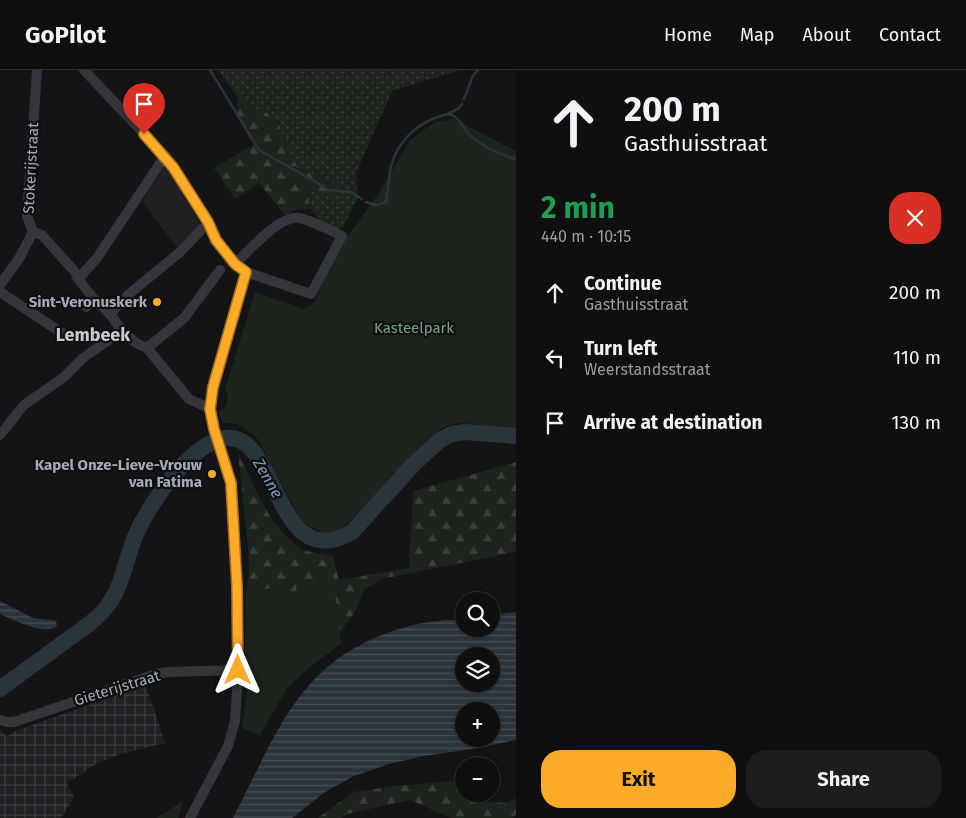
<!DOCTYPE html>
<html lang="en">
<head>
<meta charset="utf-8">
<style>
	body { margin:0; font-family:"Fira Sans",sans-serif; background:#1d1d1e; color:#f1f3f6; height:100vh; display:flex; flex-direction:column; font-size:19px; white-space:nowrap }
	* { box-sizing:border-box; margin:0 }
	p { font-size:16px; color:#9b9c9f }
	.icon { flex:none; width:28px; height:28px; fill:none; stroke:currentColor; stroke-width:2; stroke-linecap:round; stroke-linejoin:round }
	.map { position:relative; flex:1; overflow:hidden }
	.side { display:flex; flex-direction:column; background:#0f0f10; width:450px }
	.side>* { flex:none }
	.banner { background:#0f0f10; color:#f1f3f6; overflow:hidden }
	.controls { position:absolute; left:455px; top:522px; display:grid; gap:10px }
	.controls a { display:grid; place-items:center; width:45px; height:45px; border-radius:50%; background:#0f0f10; box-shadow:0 1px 4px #0004,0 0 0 1px #2f2f30; font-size:25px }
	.pin { position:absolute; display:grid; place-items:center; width:42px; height:42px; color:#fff; margin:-51px -21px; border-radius:50% 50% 50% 0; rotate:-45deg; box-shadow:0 0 5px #0007 }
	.pin .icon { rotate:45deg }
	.me { position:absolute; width:55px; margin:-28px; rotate:0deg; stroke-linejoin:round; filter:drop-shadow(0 0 4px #0008) }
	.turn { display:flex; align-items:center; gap:18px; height:105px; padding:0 25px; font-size:22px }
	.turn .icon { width:65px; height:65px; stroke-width:2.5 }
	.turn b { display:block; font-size:35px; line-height:42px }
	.round { display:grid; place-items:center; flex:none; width:52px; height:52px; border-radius:20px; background:#1d1d1e }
	.head { display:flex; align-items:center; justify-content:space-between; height:85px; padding:0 25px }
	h1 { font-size:30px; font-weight:700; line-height:38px; color:#1e9e55 }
	.action { display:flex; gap:10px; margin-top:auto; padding:10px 25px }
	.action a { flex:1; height:58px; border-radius:20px; background:#fbab28; color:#111; font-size:20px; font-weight:700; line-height:58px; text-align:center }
	.action a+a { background:#1d1d1e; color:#f1f3f6 }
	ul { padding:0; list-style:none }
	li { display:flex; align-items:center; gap:15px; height:65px; padding:0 25px }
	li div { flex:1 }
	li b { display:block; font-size:19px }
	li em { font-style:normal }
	header { display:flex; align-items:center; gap:30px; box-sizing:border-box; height:70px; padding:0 25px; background:#0f0f10; border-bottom:1px solid #2f2f30 }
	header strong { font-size:24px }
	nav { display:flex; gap:28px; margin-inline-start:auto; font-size:18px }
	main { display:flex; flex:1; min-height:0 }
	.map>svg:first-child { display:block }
	.built { fill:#202023 }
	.industrial { fill:url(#industrial-grid) }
	.grass { fill:url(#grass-dots) }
	.forest { fill:url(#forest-firs) }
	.park { fill:#1c241d }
	.water { fill:url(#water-rules); fill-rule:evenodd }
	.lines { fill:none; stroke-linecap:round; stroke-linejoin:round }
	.stream { stroke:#2a343b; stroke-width:2.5 }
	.river { stroke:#2a343b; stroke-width:16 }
	.minor { stroke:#35363b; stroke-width:10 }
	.route-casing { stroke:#a36f1a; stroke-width:12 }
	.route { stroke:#fbab28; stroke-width:9 }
	.poi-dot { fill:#fbab28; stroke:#0f0f11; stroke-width:2 }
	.labels { text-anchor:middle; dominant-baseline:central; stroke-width:4.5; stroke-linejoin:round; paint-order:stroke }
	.street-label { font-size:15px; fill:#a5acb7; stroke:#0f0f11 }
	.poi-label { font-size:15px; font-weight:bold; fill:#a5acb7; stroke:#0f0f11; text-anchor:end }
	.park-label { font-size:15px; fill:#7ba37c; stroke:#0f0f11 }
	.water-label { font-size:16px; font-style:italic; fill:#7a9bb4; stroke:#0f0f11 }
	.quarter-label { font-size:18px; font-weight:bold; fill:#c7cad3; stroke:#0f0f11 }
</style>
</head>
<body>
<header>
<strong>GoPilot</strong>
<nav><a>Home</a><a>Map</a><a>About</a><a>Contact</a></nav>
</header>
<main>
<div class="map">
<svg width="516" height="748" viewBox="0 0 516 748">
	<defs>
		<pattern id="industrial-grid" width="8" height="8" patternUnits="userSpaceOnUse" patternTransform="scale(1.25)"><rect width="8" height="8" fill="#202023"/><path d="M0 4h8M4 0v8" fill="none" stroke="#3d3e41"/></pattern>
		<pattern id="grass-dots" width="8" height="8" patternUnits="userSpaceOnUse" patternTransform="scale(1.25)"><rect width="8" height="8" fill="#1c241d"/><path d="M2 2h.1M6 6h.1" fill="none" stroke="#3a413c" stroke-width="1.8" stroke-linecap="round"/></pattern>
		<pattern id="forest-firs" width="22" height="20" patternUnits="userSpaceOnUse" patternTransform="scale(1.25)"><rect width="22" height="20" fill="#1c241d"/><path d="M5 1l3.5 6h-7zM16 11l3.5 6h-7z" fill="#3a413c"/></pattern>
		<pattern id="water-rules" width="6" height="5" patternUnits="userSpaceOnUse" patternTransform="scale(1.25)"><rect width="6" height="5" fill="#2a343b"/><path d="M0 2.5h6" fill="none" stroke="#464f55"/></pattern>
	</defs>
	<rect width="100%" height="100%" fill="#141416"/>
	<path class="built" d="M164,98h3l32,54v3l-20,25 -37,-49z"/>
	<path class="industrial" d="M146,615l19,58 -48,12 -21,9 -29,19 7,14 -13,21h-61v-89l7,8 8,-6z"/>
	<path class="grass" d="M218,0h242l-68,21 -36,82 2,25 -16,31 -17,-4 -15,-16 -2,-19 29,-5 -39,-17 -12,-24 -8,-22 -11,-9 -11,-3 -18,-12z"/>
	<path class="forest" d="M238,28l18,12 11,3 11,9 8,22 12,24 40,17 -1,11 -29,-5 2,18 -17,1 -7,6 -27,-33 -24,16 -21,-31 39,-23 -17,-30z
		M238,382c16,33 30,74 62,96 8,5 24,6 33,8l6,24 70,-12 4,-77 103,-29v90l-135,27 -17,11 -8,20 -16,23 -27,25 -50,21 -18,-11 1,-77 3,-16 -1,-28z
		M464,710v14h21l1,8 21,1 9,-5v17l-4,3h-61l-41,-18 -63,14 -6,4h-23l35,-26 43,-6z
		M183,731l-5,17h-21l3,-2z"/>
	<path class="park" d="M454,49l62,32v280c-18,-1 -51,-12 -67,-6 -3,1 -7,3 -10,5l-71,74 -30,28 -14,2 -23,-14 -42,-79c-10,-11 -21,-21 -36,-17l-4,-12c9,-5 11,-14 6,-23l30,-97 49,17 8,-4 8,-14 -4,-3 24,-41 41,-57 29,-50 25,-18z
		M333,506l8,68 -31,23 -23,21 -27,48 -18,-8c3,-20 6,-40 3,-60l1,-77 29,-3 2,9 20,-3 -1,-9z"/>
	<path class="water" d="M0,531l33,17 23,3 1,5c-13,10 -43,-6 -57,-12z
		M516,542v128l-38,8 -54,8 -35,8 -35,12 -29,16 -33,26h-59c49,-95 70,-167 185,-194 15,-3 31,-4 46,-5v10h27v-14zM464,586h27v28h-27zM464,641h27v28h-27z"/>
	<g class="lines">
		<path class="stream" d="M210,0l49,80 64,36 4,4 24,2 11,7
			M464,29l9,-23 5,-6
			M447,44l11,-5 4,-5
			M366,132l10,3 10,-3c2,-10 2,-20 4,-31 4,-24 22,-44 45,-53 6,-2 13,-6 19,-2 6,3 10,13 15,18 13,13 29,20 47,25"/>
		<path class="river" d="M0,619c22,-16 45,-33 67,-49 13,-9 28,-19 38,-31 17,-20 20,-47 29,-70 13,-32 53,-91 87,-100 58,-16 51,139 131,93l60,-66 28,-26 12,-6 13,-2 51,4"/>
		<path class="minor" d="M84,0l81,86 42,66 9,18 19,24 11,8 65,22 31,-58c-13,-6 -28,-15 -43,-18 -20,-3 -50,33 -64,46
			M33,162l9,3 33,37 3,7 16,20 16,15 13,18 13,11 11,5 42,51 22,10
			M78,209l19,-21 68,-102
			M0,215l20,-28 13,-25 -6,-16 10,-146
			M0,222l65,43
			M86,237l8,-8
			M110,244l19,-20 50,-41 24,-25
			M147,278l37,-30 36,-48
			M0,365l24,-30 40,-28 19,-19 27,-19 13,-7
			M0,650l7,2h7l142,-48 12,-2 70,-2
			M190,748l38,-72 7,-25 3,-46 -1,-89 -6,-103 -17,-54 -3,-20 2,-22 33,-115"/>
	</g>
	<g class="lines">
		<defs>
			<path id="route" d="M144,64l29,33 35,55 8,18 19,24 11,8 -33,115 -3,22 4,20 17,54 6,103 1,84"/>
		</defs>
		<use href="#route" class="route-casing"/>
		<use href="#route" class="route"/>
	</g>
	<g class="poi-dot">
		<circle cx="157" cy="232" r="5"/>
		<circle cx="212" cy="404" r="5"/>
	</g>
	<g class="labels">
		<g class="street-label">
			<text transform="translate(31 98) rotate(-87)">Stokerijstraat</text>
			<text transform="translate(117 618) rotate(-17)">Gieterijstraat</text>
		</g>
		<g class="poi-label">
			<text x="147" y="232">Sint-Veronuskerk</text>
			<text x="202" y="395">Kapel Onze-Lieve-Vrouw<tspan x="202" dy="17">van Fatima</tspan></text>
		</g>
		<g class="park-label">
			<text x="414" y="258">Kasteelpark</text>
		</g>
		<g class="water-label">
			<text transform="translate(268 408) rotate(60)">Zenne</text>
		</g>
		<g class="quarter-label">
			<text x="93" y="265">Lembeek</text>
		</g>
	</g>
</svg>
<div class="controls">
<a><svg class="icon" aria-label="search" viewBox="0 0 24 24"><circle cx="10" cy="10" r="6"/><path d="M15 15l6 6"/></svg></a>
<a><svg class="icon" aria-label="layers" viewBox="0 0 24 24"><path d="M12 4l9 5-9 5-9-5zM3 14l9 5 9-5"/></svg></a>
<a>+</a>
<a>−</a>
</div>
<div class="pin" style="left:144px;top:64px;background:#d93025"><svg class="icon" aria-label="arrive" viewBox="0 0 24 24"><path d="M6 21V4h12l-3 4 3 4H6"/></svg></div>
<svg class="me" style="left:238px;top:600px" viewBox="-20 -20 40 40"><path d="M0-17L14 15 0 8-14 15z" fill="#fbab28" stroke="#fff" stroke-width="4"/></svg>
</div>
<section class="side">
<div class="banner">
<div class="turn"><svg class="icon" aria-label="ahead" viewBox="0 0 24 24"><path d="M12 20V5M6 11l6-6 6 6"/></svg><div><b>200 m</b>Gasthuisstraat</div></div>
</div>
<div class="head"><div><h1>2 min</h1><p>440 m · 10:15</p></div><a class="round" style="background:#d93025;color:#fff"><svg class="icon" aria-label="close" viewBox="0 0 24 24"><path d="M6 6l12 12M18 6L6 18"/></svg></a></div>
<ul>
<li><svg class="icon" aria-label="ahead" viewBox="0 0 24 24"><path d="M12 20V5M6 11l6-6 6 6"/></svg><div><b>Continue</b><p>Gasthuisstraat</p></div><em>200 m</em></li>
<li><svg class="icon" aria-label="left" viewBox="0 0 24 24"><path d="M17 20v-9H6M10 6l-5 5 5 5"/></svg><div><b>Turn left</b><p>Weerstandsstraat</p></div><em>110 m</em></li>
<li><svg class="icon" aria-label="arrive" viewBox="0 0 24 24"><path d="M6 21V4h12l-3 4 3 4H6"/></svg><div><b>Arrive at destination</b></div><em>130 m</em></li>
</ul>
<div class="action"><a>Exit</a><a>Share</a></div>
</section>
</main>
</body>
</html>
